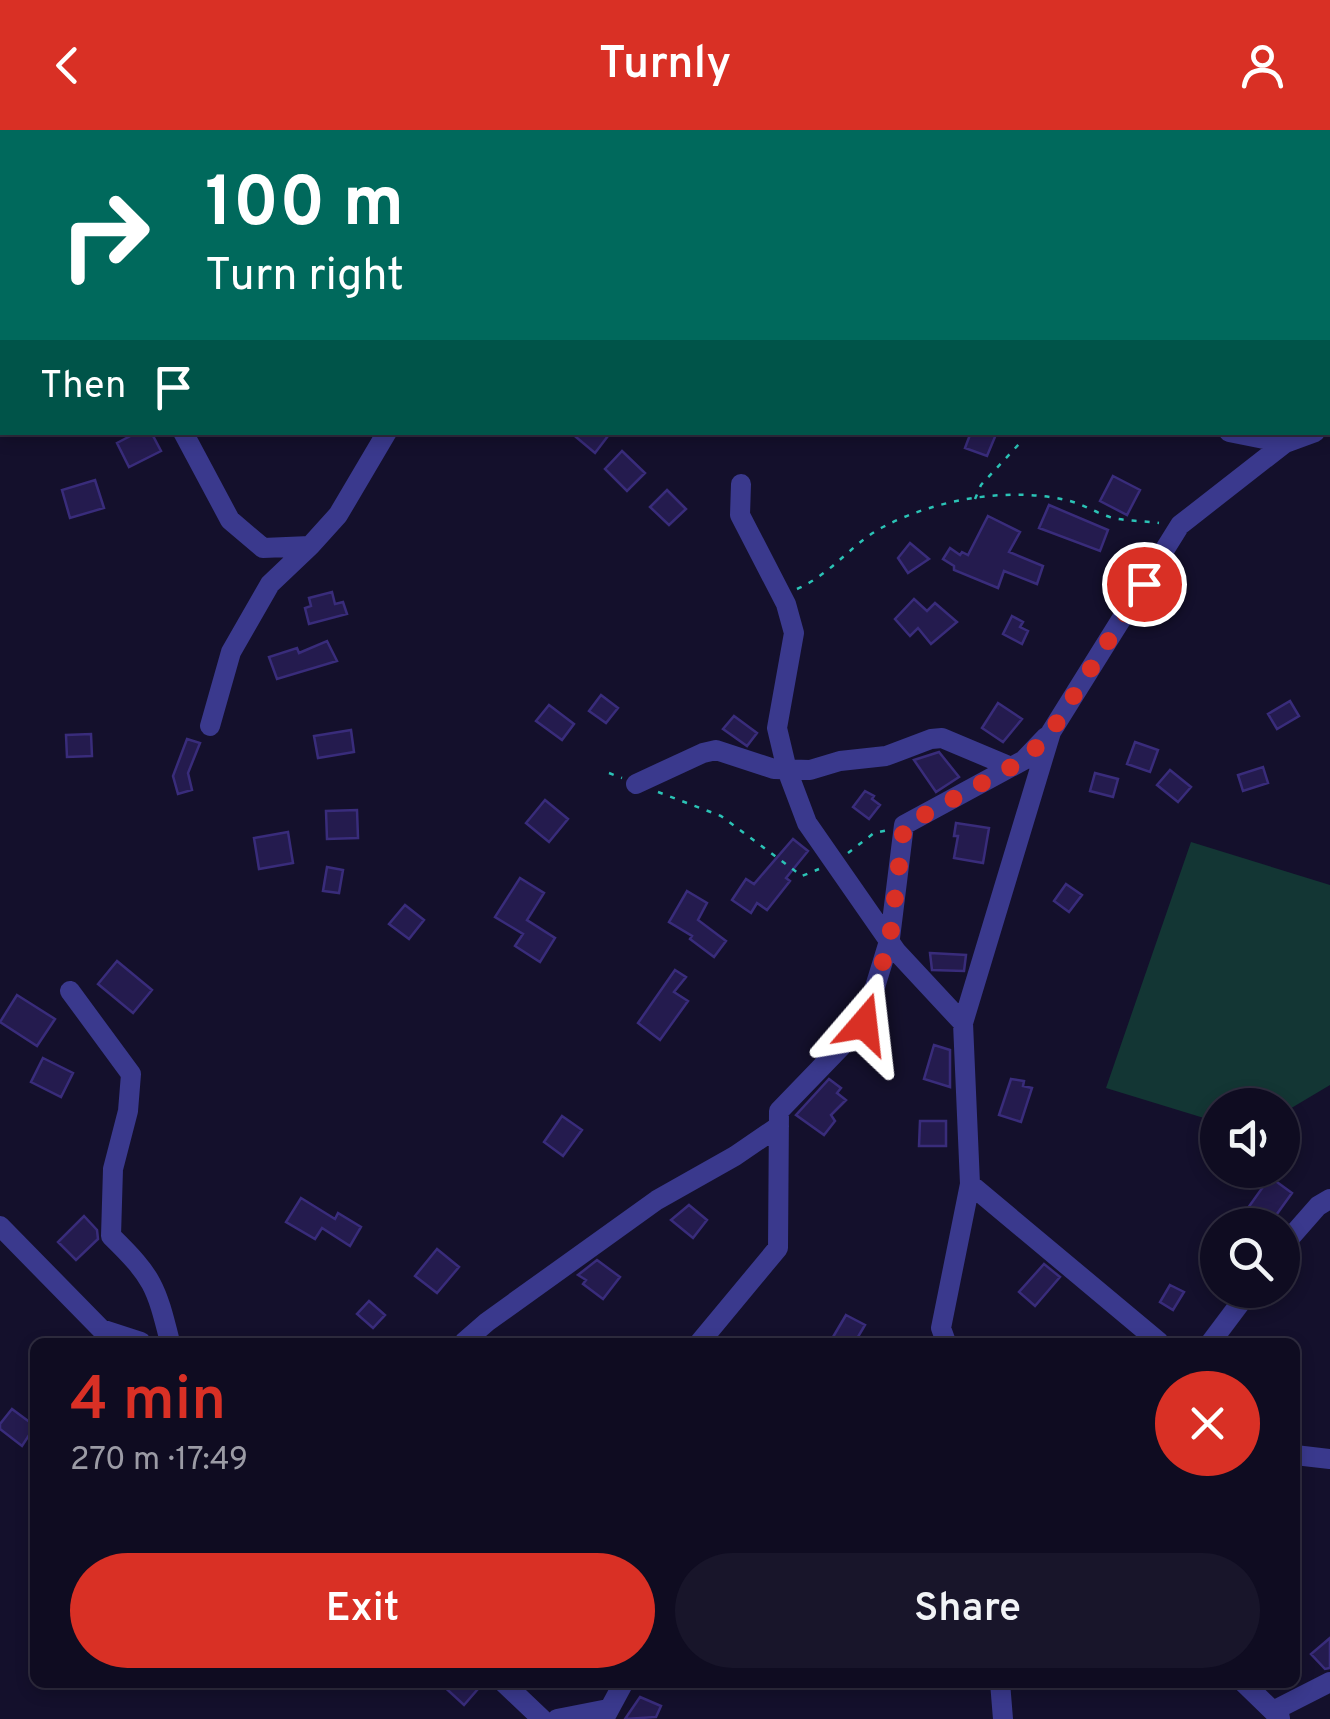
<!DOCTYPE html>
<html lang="en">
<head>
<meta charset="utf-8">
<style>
	body { margin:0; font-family:Overpass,sans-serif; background:#18152a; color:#f1f3f6; height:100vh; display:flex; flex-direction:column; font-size:38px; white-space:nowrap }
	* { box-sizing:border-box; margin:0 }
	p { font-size:32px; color:#9b9ba5 }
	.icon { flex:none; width:55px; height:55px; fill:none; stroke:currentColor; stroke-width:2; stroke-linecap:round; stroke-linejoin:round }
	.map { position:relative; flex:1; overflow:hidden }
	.drawer { position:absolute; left:30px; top:1208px; width:1270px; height:350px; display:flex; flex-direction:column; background:#0f0c21; border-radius:15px; box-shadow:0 5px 15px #0003,0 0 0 2px #2f2c3f }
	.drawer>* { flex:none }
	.guide { position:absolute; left:0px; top:0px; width:1330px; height:305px; box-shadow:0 5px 15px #0003,0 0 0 2px #2f2c3f; background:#00695c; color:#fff; overflow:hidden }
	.tools { position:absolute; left:1200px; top:958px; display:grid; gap:20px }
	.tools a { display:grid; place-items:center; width:100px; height:100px; border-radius:50%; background:#0f0c21; box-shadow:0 5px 15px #0003,0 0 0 2px #2f2c3f; font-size:50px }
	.pin { position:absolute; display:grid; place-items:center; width:85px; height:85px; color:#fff; margin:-42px; border:5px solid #fff; border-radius:50%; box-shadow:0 2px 10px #0007 }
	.me { position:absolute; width:110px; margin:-55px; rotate:17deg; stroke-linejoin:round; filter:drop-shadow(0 0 8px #0008) }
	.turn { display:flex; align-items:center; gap:35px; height:210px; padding:0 40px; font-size:45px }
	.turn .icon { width:130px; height:130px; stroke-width:2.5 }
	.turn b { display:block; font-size:70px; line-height:85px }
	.then { display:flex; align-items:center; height:95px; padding:0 40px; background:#0003; gap:20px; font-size:38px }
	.round { display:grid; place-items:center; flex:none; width:105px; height:105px; border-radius:52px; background:#18152a }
	.head { display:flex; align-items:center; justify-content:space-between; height:170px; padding:0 40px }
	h1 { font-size:60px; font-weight:600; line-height:75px; color:#d93025 }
	.button { display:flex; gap:20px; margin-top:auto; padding:20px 40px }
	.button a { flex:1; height:115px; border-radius:60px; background:#d93025; color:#fff; font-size:40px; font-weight:600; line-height:115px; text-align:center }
	.button a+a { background:#18152a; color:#f1f3f6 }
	header { display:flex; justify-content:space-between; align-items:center; height:130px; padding:0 40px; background:#d93025; color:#fff; font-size:45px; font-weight:600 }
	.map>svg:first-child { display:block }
	.green { fill:#133634 }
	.building { fill:#241b4e; stroke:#392c7b; stroke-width:2.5 }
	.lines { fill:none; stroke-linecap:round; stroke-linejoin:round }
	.path { stroke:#2bc3b6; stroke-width:2.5; stroke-dasharray:5 8; stroke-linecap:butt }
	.minor { stroke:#3a398d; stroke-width:20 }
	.route { stroke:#d93025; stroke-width:18; stroke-dasharray:0 32.4 }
</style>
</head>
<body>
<header><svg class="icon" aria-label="back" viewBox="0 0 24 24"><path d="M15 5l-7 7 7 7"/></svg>Turnly<svg class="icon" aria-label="person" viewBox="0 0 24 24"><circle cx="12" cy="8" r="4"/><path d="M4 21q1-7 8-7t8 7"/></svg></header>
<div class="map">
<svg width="1330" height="1589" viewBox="0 0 1330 1589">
	<rect width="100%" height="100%" fill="#14102c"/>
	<path class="green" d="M1191,712l139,43v200l-47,28 -1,-8h-64l-1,17 -111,-34z"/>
	<path class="building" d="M138,302h13l10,19 -32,16 -12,-24z
		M570,302h41l-16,21z
		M971,302h26l-10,24 -22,-8z
		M622,321l23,22 -18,18 -22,-22z
		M1113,346l27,14 -13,25 -27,-14z
		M95,350l9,28 -34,10 -8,-28z
		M667,360l19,19 -17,16 -19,-18z
		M1049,375l59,25 -8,21 -61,-23z
		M988,386l32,16 -11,20 34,14 -6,18 -33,-13 -6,17 -44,-18v-4l-11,-7 7,-11 10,7 2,-3 6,3z
		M910,413l19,16 -21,14 -10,-15z
		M332,462l3,12 8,-2 4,12 -38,10 -4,-16 6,-2 -2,-8z
		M914,469l13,12 8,-8 22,19 -26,22 -13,-16 -8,8 -15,-17z
		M1012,486l11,6 -3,5 8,4 -6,13 -19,-10z
		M327,511l10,20 -60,18 -8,-22 28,-9 2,5z
		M601,565l17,13 -12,15 -17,-12z
		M1290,571l9,15 -22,13 -9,-15z
		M998,573l24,16 -19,23 -21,-14z
		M549,575l25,19 -12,16 -26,-19z
		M734,586l23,17 -10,13 -24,-17z
		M351,600l3,22 -36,6 -4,-22z
		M91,604l1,22 -25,1 -1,-22z
		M187,609l13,4 -12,30 4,17 -14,4 -5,-18z
		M1135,612l23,8 -8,22 -23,-8z
		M939,622l20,25 -23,15 -22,-32z
		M1263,637l5,16 -25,8 -5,-16z
		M1170,640l21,17 -13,15 -21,-17z
		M1095,643l23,6 -5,18 -23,-6z
		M865,661l9,5 -2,3 8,6 -11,14 -16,-12z
		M545,670l23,19 -19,23 -23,-19z
		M357,680l1,28 -31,1 -1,-28z
		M956,693l33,5 -6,35 -29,-5 4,-22h-4z
		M288,702l5,31 -34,6 -5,-31z
		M793,709l15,12 -22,27 4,3 -23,29 -10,-7 -6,10 -19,-13 14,-21 8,5z
		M327,737l16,3 -4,23 -16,-2z
		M520,748l24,15 -17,27 28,18 -15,24 -25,-16 8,-12 -28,-17z
		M1066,754l16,11 -13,17 -15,-11z
		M687,761l20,12 -9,17 28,21 -12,16 -24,-18 2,-3 -23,-14z
		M405,775l19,15 -15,19 -20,-15z
		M930,823l36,2 -2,16 -32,-1z
		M117,831l35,29 -19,23 -35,-29z
		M675,840l11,7 -12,15 14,9 -28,39 -22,-17z
		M17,865l38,24 -18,27 -37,-24z
		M934,915l16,5v37l-26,-8z
		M43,928l30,15 -12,24 -30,-15z
		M829,949l12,9 -4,5 9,7 -15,15 4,6 -11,14 -28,-20z
		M1011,949l13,2 -1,5 9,2 -11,34 -22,-7z
		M562,986l20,14 -19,26 -19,-14z
		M920,991h26v25h-27z
		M1270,1047l22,16 -23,32h-12l-14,-10z
		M301,1068l34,21 3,-6 23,14 -11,19 -28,-18 -7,11 -29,-17z
		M689,1075l18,15 -14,18 -22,-18z
		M84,1086l13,14 1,9 -22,21 -18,-18z
		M437,1119l22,18 -22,26 -22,-17z
		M597,1130l23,17 -17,22 -20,-15 3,-4 -8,-5z
		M1044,1134l16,13 -25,29 -16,-14z
		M1170,1155l14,7 -11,18 -13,-8z
		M369,1171l16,14 -12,13 -16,-14z
		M846,1185l19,10 -10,17h-25z
		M12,1279l23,17 -13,20 -22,-17v-5z
		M1330,1508v30l-5,1 -14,-15z
		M439,1552h45l-20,23z
		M640,1567l21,9 -5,11 -31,2z"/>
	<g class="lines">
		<path class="path" d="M1055,2l2,-2
			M1328,193h2
			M975,369l6,-14 38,-41
			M797,459c36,-16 55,-46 86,-62 53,-28 128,-41 187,-26 15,4 28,13 43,17 15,3 31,3 46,5
			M609,643l13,5
			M658,662l63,24 81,60 17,-7
			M848,723l26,-20 14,-3"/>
		<path class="minor" d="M622,0l10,2
			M453,2l1,-2
			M1179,2l3,-2
			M183,302l47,88 33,28 47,-2 28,-31 49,-83
			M1229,302l56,11
			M741,354l-1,31 46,89 8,29 -17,95 10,42 20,53 89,128 67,72
			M210,596l21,-74 39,-68 40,-38
			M636,654l67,-31 13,-3 58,19 36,1 30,-9 46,-5 45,-17 11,-1 69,29
			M70,861l61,83 -3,37 -15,58 -2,67c42,41 45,50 59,106
			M0,1096l101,103 40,13
			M1282,1117l36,-41 12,-7
			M464,1212l23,-20 170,-122 78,-44 44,-30
			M700,1212l78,-94 1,-137 85,-88 26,-85 14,-113 120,-65 22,-23
			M946,1212l-5,-14 29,-144
			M1159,1212l-189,-158 -7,-161 88,-291 129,-207 105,-82 30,-11
			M1211,1212l39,-52
			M1295,1325l35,4
			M503,1552l39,37
			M1000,1552l3,37
			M1243,1552l37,36
			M1273,1581l57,-29
			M557,1589l51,-10
			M604,1589l20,-37"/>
	</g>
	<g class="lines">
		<path class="route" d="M864,894l26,-86 14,-112 120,-66 27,-28 93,-148"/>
	</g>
</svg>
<div class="tools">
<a><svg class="icon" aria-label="sound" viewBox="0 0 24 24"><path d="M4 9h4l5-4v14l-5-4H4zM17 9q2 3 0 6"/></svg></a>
<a><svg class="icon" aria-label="search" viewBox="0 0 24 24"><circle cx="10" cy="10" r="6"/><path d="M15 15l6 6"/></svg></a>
</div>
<div class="pin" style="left:1144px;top:454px;background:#d93025"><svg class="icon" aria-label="arrive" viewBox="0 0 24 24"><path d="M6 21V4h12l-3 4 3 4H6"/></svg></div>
<svg class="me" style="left:864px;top:894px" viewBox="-20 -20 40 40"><path d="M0-17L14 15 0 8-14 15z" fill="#d93025" stroke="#fff" stroke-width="4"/></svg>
<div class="guide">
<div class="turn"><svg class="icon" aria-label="right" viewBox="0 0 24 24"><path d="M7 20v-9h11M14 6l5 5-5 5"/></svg><div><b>100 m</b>Turn right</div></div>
<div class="then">Then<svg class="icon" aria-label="arrive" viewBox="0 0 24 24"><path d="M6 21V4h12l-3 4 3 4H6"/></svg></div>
</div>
<section class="drawer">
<div class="head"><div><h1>4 min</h1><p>270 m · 17:49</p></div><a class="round" style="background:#d93025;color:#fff"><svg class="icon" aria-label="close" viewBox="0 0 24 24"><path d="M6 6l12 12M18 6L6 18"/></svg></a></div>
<div class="button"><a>Exit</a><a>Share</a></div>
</section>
</div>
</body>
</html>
